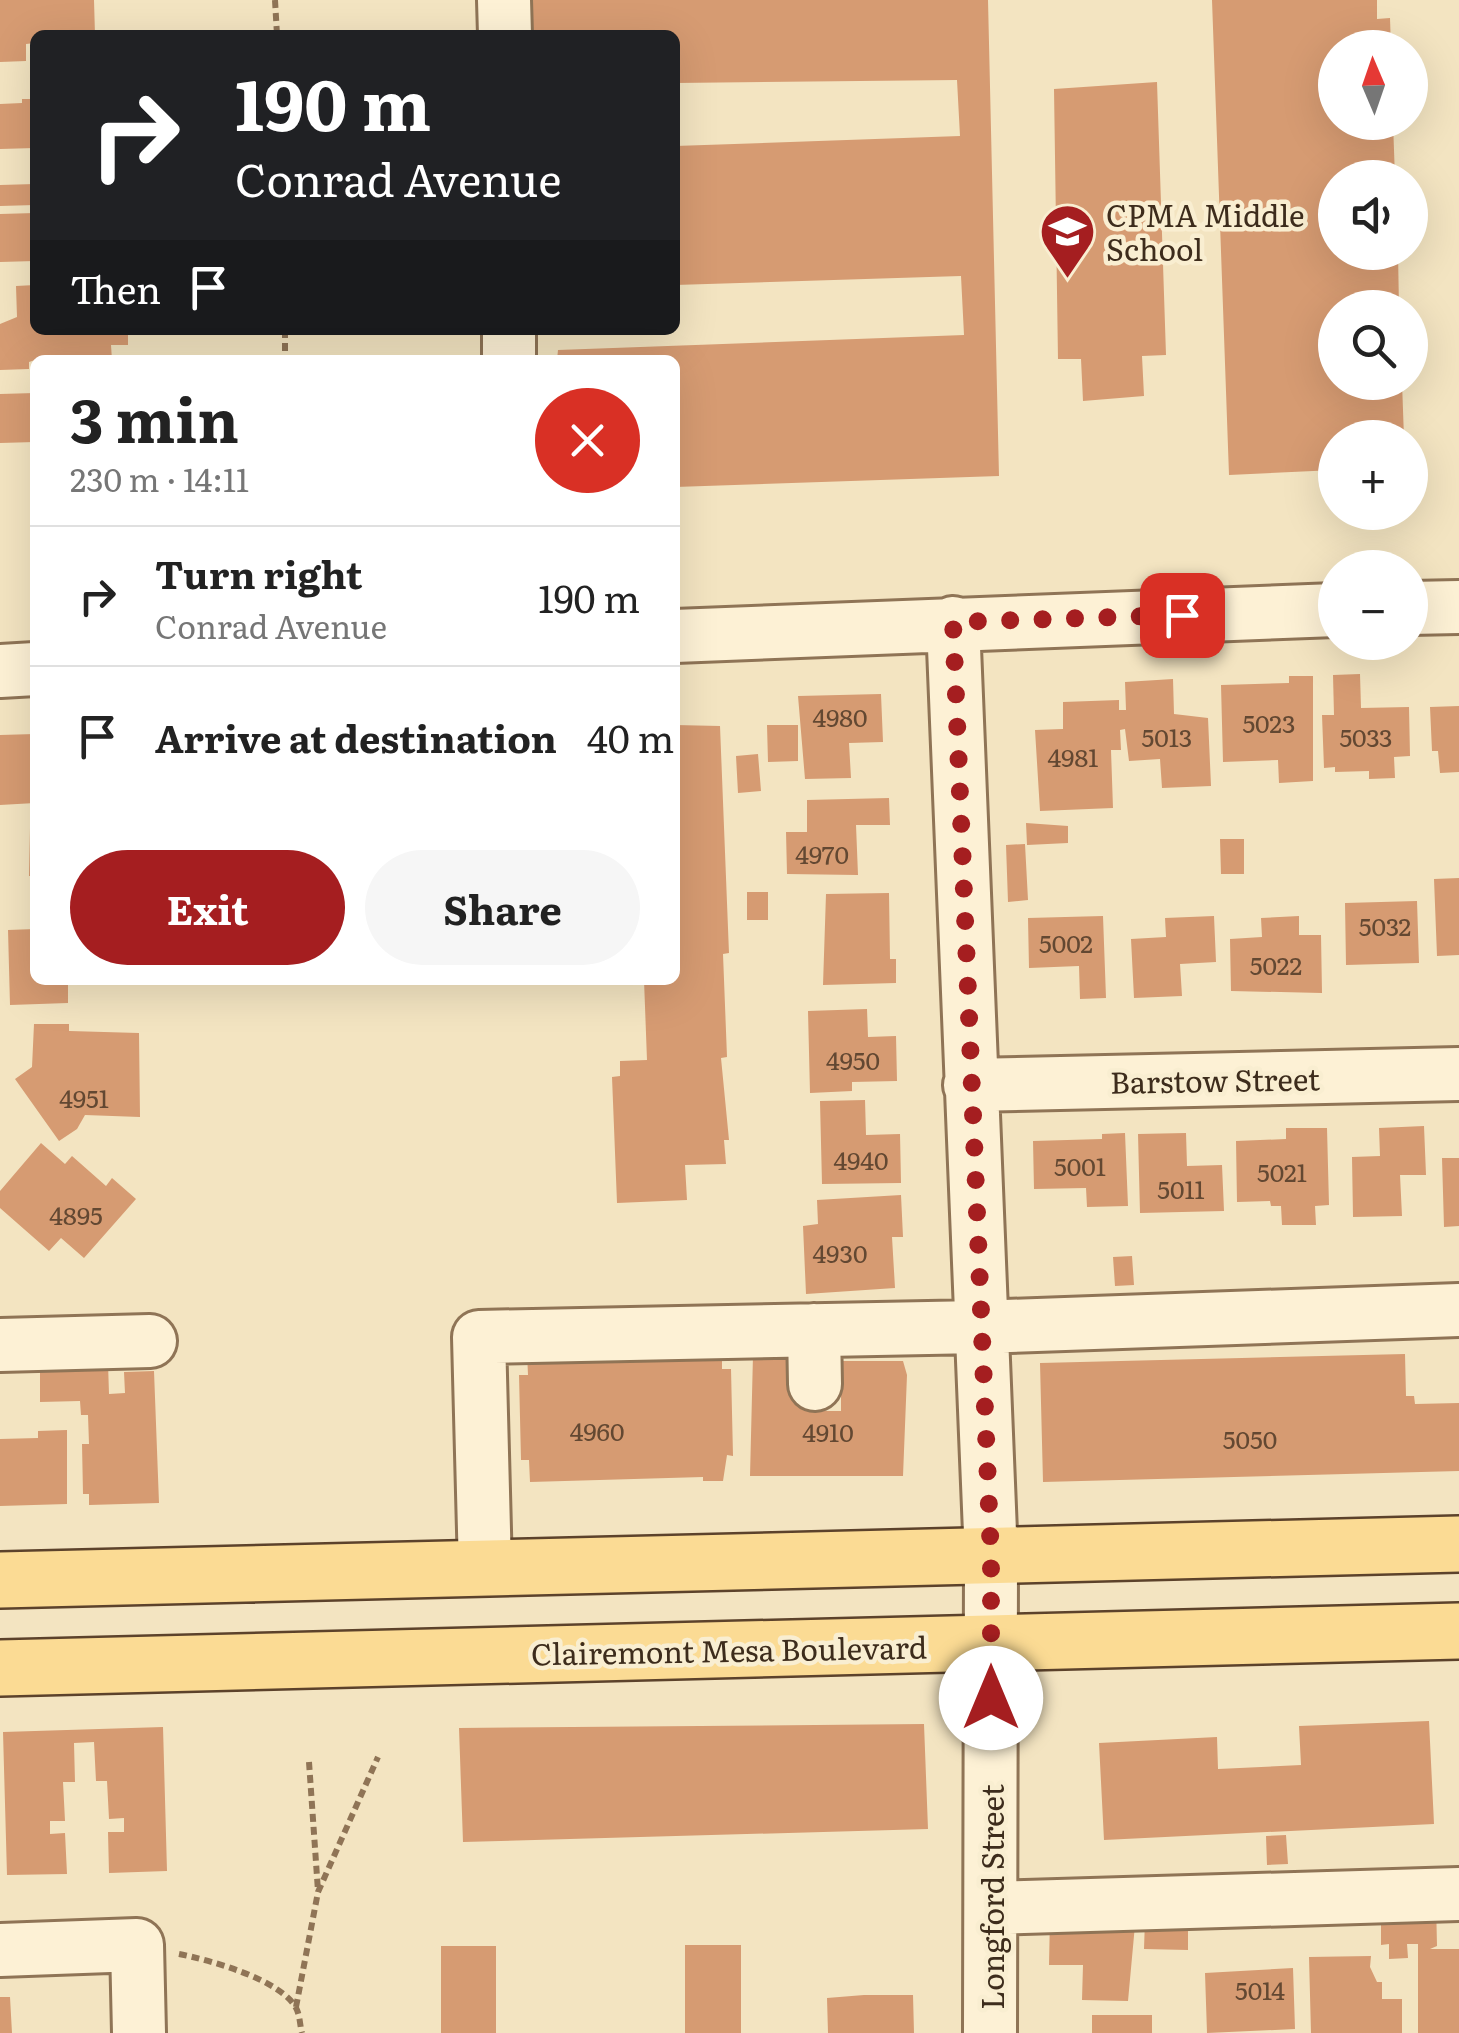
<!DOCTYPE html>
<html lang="en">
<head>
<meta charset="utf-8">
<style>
	body { margin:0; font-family:Literata,serif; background:#f6f6f6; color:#222; height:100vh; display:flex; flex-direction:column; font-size:38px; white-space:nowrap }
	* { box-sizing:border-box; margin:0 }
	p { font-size:32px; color:#767676 }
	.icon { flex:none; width:55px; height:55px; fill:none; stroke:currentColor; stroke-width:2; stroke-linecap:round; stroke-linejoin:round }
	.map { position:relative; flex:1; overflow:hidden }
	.side { position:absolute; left:30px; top:355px; width:650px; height:630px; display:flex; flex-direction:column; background:#fff; border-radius:15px; box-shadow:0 10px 40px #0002 }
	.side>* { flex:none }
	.top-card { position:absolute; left:30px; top:30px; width:650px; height:305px; border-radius:15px; box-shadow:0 10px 40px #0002; background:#202124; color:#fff; overflow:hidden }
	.needle { width:65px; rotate:358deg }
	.tools { position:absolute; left:1318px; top:30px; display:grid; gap:20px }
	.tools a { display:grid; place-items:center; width:110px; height:110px; border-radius:50%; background:#fff; box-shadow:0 10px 40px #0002; font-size:50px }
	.pin { position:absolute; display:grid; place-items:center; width:85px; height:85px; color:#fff; margin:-42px; border-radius:20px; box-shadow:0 5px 15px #0006 }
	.me { position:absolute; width:110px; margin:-55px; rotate:0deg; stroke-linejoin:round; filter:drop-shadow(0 0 8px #0008) }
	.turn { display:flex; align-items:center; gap:35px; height:210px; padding:0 40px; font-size:45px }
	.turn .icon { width:130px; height:130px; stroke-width:2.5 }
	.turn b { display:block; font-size:70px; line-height:85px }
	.then { display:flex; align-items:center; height:95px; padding:0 40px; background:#0003; gap:20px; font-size:38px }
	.round { display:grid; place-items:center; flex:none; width:105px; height:105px; border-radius:52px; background:#f6f6f6 }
	.head { display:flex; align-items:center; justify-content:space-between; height:170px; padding:0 40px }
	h1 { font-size:60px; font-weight:700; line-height:75px }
	.primary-button { display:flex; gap:20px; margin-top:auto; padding:20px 40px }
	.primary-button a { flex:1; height:115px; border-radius:60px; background:#a51e20; color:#fff; font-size:40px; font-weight:700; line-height:115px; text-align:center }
	.primary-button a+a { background:#f6f6f6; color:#222 }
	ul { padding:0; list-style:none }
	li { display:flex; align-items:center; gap:30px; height:140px; padding:0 40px; border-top:2px solid #e0e0e0 }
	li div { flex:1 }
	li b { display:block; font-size:38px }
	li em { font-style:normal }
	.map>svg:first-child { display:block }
	.building { fill:#d69b72 }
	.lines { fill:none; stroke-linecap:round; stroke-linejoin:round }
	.minor-casing { stroke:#8f7456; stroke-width:58 }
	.major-casing { stroke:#5c422b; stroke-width:60 }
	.path { stroke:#8f7456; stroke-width:6; stroke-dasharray:8 5; stroke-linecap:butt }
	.minor { stroke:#fdf1d5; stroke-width:52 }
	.major { stroke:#fbdb94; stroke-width:55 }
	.route { stroke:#a51e20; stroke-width:18; stroke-dasharray:0 32.4 }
	.labels { text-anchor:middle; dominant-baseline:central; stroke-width:9; stroke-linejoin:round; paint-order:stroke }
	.number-label { font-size:25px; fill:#634832 }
	.poi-label { font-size:30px; fill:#3d2c1c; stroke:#f9eed1; text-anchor:start }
	.street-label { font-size:30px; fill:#3d2c1c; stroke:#f9eed1 }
</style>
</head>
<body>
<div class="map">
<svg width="1459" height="2033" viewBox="0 0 1459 2033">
	<rect width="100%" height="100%" fill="#f3e4c1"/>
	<path class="building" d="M0,0h94l1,35h-60v8l-9,1v17l-26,1z
		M529,0h459l11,476 -324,11v-127h-118l1,-10 406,-15 -3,-59 -286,9v-139l285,-10 -3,-56 -282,3v-48h-144z
		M1212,0h165v19l13,-1 1,30h-56v74h58l2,56h-60v74h63l1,56h-64v74h67l2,56h-69v32l-106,5z
		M1157,82l9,273 -24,1 2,40 -61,5 -2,-42h-23l-4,-270z
		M22,99h13v49l-35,1v-45l22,-1z
		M35,184v21l-35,1v-21z
		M35,213v48l-35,1v-48z
		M35,285v45h93v15h-17l1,15h-77l-6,2v7l-29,1v-46l17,-7 -1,-31z
		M35,393v49l-35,1v-49z
		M1360,674l1,34 48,-1 1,49 -16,1 1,21 -26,1v-8l-34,1v-5l-11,1 -2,-53h12l-1,-40z
		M1289,676h24v105l-34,2 -1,-23 -55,2 -2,-77 68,-2z
		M1173,679l1,35 34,4 3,68 -49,2 -2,-29 -31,2 -4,-32 -5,1 1,20h-10l2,58 -73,3 -5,-81 28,-1v-27l56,-2v10h7l-1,-28z
		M881,694l2,48 -34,1 2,35 -46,1 -7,-83z
		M1459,706v66l-19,1 -2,-22h-6l-2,-44z
		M675,725l45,1 9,227 -6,1 4,103 -6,1 8,82h-5l2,24 -41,1 2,35 -70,3 -5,-126 8,-1v-15l27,-1 -3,-80h31z
		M767,725h31v36l-30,1z
		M35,734v69l-35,2v-70z
		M758,754l3,37 -23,2 -2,-37z
		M889,798l1,27h-34l2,50 -71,-1 -1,-42h21v-32z
		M1026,823l42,3v17l-41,2z
		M30,828h5v48h-6z
		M1220,839h24v35h-23z
		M1025,844l3,56 -20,2 -2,-57z
		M1459,878v77l-22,1 -3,-77z
		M747,892h21v28h-21z
		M889,893l1,66h6v24l-73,2 3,-91z
		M1417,901l2,62 -73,2 -1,-62z
		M1103,916l3,82 -26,1 -1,-33 -50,2 -1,-50z
		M1214,916l2,46 -36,2 2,32 -48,2 -3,-59 35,-2 -1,-19z
		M1299,916v19h22l1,58 -91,-2 -1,-52 32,-2 -1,-19z
		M35,929v51h33v23l-58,2 -2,-75z
		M867,1009l1,28 28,-1 1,45 -45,1v9l-42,2 -2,-82z
		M34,1024h35v7l70,2 1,84 -55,-2 -8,14 -18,12 -44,-62 17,-12z
		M865,1100l1,35 34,-1 1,49 -79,1 -2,-83z
		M1424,1126l2,49h-26l2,41 -49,1 -1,-60 28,-1 -1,-28z
		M1286,1128h41l2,77 -14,1 1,19h-34l-1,-19h-10l-1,-5 -33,1 -1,-61 50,-2z
		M1125,1133l3,73 -41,1 -1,-19 -52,1 -1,-48 69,-2v-5z
		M1186,1133l1,33 35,-1 2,46 -84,2 -2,-79z
		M41,1143l24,21 7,-8 34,30 6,-8 24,21 -52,59 -23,-20 -12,13 -49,-43v-17z
		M1442,1158h17v68l-15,1z
		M901,1195l2,42h-11l3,51 -89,6 -3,-68 15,-2 -1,-24z
		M1132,1256l2,29 -19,1 -2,-29z
		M785,1347l23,64h33v-50h62l4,14 -4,101h-153l3,-121z
		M722,1348v21h9l2,87 -6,-1 -4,26h-20v-4l-173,5 -1,-22h-8l-2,-85h9l-1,-22z
		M1405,1354l1,42h8l1,8 44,-1v68l-416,11 -3,-119z
		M108,1363l1,31 16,-1 -1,-21 30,-1 5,132 -70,2v-11h-6l-1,-50h7l-1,-29h-7l-1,-14 -40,1v-37z
		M67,1430v74l-67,2v-67l38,-1v-7z
		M1429,1721l5,103 -330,16 -5,-97 118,-6 1,32 83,-4 -2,-39z
		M924,1724l4,105 -465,13 -4,-114z
		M163,1727l4,144 -58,2 -1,-41h16v-14l-15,1 -2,-38h-11l-2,-39 -20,1 1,39h-12l2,39h-15v13l15,-1 2,41 -60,1 -4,-143z
		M1286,1835l2,29 -21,1 -1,-29z
		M1436,1902l1,44 -7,3h29v84h-41v-89h-11l1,14 -19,1v-15l-8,1v-32z
		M1136,1914l-8,87 -46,-1 1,-35h-34l1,-48z
		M1145,1919l43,1v30l-44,-1z
		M685,1945h56v88h-56z
		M441,1946h55v87h-55z
		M1371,1956l-1,11 7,15h5v17h20v34h-91l-2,-76z
		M1293,1968l2,61 -88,4 -2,-60z
		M864,1995h49l1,38h-86l-1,-35z
		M0,1997h10l2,36h-12z
		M1092,2015h60v18h-60z"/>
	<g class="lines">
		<defs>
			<path id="minor" d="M504,0l1,35
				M509,330v30
				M1410,608l49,-1
				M953,623l38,934 -1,476
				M675,636l660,-26
				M0,671l35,-2
				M970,1085l489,-11
				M814,1330l1,54
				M0,1345l150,-4
				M485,1569l-6,-232 500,-10 480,-17
				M991,1908l468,-14
				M0,1950l137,-5 2,88"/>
			<path id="major" d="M0,1580l1459,-36
				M0,1668l1459,-37"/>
		</defs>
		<use href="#minor" class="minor-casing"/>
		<use href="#major" class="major-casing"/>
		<path class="path" d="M275,0l2,35
			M285,330v30
			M309,1762l9,129
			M179,1954c30,6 105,26 118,56 3,7 3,16 5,23
			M296,2007l22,-115 60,-135"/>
		<use href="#minor" class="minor"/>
		<use href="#major" class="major"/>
	</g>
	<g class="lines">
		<path class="route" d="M991,1698v-141l-38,-935 229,-7"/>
	</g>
	<defs>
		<symbol id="school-pin" viewBox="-11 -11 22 30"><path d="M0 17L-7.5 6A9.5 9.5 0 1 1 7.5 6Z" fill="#a51e20" stroke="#f9eed1"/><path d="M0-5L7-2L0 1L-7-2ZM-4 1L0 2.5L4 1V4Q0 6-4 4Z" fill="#fff"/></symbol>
	</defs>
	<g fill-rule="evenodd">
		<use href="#school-pin" x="1036" y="200" width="63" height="86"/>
	</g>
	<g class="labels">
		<g class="number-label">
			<text x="840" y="716">4980</text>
			<text x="1269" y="722">5023</text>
			<text x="1167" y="736">5013</text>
			<text x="1366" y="736">5033</text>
			<text x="1073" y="756">4981</text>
			<text x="822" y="853">4970</text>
			<text x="1385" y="925">5032</text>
			<text x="1066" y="942">5002</text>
			<text x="1276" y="964">5022</text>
			<text x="853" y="1059">4950</text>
			<text x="84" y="1097">4951</text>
			<text x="861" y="1159">4940</text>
			<text x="1080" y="1165">5001</text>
			<text x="1282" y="1171">5021</text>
			<text x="1181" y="1188">5011</text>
			<text x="76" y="1214">4895</text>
			<text x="840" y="1252">4930</text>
			<text x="597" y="1430">4960</text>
			<text x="828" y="1431">4910</text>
			<text x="1250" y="1438">5050</text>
			<text x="1260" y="1989">5014</text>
		</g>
		<g class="poi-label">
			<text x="1106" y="214">CPMA Middle<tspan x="1106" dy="34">School</tspan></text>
		</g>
		<g class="street-label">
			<text transform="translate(1215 1079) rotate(-1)">Barstow Street</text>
			<text transform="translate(729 1649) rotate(-1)">Clairemont Mesa Boulevard</text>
			<text transform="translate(991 1897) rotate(-90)">Longford Street</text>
		</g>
	</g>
</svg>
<div class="tools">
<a><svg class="needle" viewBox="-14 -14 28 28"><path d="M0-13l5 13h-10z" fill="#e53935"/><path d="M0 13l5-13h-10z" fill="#767676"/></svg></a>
<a><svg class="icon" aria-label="sound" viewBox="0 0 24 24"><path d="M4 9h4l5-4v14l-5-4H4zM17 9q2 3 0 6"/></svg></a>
<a><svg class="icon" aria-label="search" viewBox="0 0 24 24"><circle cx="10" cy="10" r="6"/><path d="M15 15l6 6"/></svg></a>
<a>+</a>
<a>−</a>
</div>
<div class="pin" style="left:1182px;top:615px;background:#d93025"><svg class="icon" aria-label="arrive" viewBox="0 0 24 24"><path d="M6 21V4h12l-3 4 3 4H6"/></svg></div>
<svg class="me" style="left:991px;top:1698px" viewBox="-20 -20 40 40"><circle r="19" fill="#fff"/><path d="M0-13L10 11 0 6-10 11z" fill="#a51e20"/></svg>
<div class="top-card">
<div class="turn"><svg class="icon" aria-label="right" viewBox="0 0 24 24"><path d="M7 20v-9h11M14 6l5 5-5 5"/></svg><div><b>190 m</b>Conrad Avenue</div></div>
<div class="then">Then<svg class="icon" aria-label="arrive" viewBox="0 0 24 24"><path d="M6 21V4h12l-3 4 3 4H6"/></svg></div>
</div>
<section class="side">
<div class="head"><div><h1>3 min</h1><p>230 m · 14:11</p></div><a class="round" style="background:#d93025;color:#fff"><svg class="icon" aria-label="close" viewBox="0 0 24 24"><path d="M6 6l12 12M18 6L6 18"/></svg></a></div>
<ul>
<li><svg class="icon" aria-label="right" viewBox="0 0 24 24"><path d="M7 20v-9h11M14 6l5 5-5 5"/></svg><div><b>Turn right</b><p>Conrad Avenue</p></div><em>190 m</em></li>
<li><svg class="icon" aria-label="arrive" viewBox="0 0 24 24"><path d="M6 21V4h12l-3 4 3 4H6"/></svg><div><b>Arrive at destination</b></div><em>40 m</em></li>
</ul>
<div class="primary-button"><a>Exit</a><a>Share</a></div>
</section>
</div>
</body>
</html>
